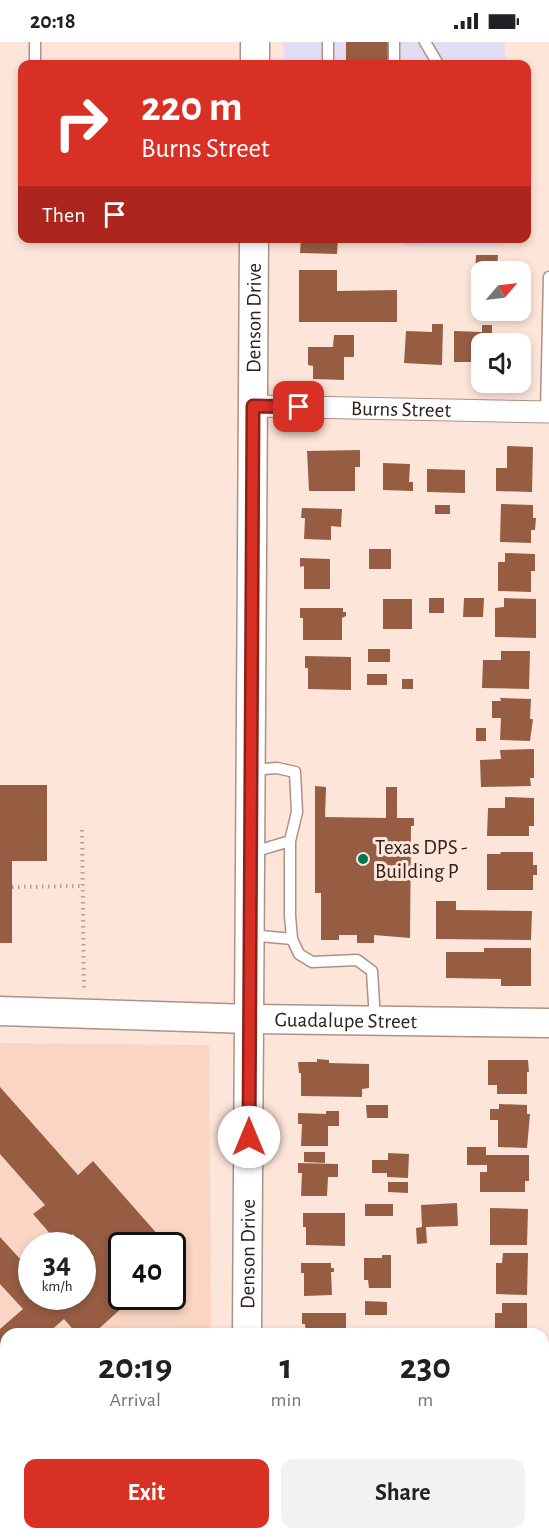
<!DOCTYPE html>
<html lang="en">
<head>
<meta charset="utf-8">
<style>
	body { margin:0; font-family:"Alegreya Sans",sans-serif; background:#f2f2f2; color:#202124; height:100vh; display:flex; flex-direction:column; font-size:22px; white-space:nowrap }
	* { box-sizing:border-box; margin:0 }
	p { font-size:20px; color:#757577 }
	.icon { flex:none; width:33px; height:33px; fill:none; stroke:currentColor; stroke-width:2; stroke-linecap:round; stroke-linejoin:round }
	.map { position:relative; flex:1; overflow:hidden }
	.drawer { position:absolute; left:0px; top:1286px; width:549px; height:212px; display:flex; flex-direction:column; background:#fff; border-radius:18px 18px 0 0; box-shadow:0 3px 9px #0003 }
	.drawer>* { flex:none }
	.top-card { position:absolute; left:18px; top:18px; width:513px; height:183px; border-radius:12px; box-shadow:0 3px 9px #0003; background:#d93025; color:#fff; overflow:hidden }
	.needle { width:39px; rotate:62deg }
	.fabs { position:absolute; left:471px; top:219px; display:grid; gap:12px }
	.fabs a { display:grid; place-items:center; width:60px; height:60px; border-radius:12px; background:#fff; box-shadow:0 3px 9px #0003; font-size:30px }
	.speed { position:absolute; left:18px; top:1190px; display:flex; gap:12px; font-size:30px; font-weight:700; text-align:center }
	.speed>* { display:grid; place-content:center; width:78px; height:78px; border-radius:50%; background:#fff; box-shadow:0 3px 9px #0003; line-height:1 }
	.speed small { font-size:15px; font-weight:400 }
	.speed .limit { border:3px solid #111; border-radius:9px; background:#fff; color:#111 }
	.pin { position:absolute; display:grid; place-items:center; width:51px; height:51px; color:#fff; margin:-26px; border-radius:12px; box-shadow:0 3px 9px #0006 }
	.me { position:absolute; width:66px; margin:-33px; rotate:0deg; stroke-linejoin:round; filter:drop-shadow(0 0 4px #0008) }
	.turn { display:flex; align-items:center; gap:21px; height:126px; padding:0 24px; font-size:27px }
	.turn .icon { width:78px; height:78px; stroke-width:2.5 }
	.turn b { display:block; font-size:42px; line-height:51px }
	.then { display:flex; align-items:center; height:57px; padding:0 24px; background:#0003; gap:12px; font-size:22px }
	.eta { display:flex; justify-content:space-evenly; align-items:center; height:102px; text-align:center }
	.eta b { font-size:36px; font-weight:700; line-height:42px }
	.button { display:flex; gap:12px; margin-top:auto; padding:12px 24px }
	.button a { flex:1; height:69px; border-radius:12px; background:#d93025; color:#fff; font-size:24px; font-weight:700; line-height:69px; text-align:center }
	.button a+a { background:#f2f2f2; color:#202124 }
	.status { display:flex; justify-content:space-between; align-items:center; height:42px; padding:0 30px; background:#fff; direction:ltr }
	.status svg { height:16px; fill:currentColor }
	.map>svg:first-child { display:block }
	.commercial { fill:#e2ddf3 }
	.built { fill:#fbd5c4; fill-rule:evenodd }
	.building { fill:#965d43 }
	.lines { fill:none; stroke-linecap:round; stroke-linejoin:round }
	.lane-casing { stroke:#ae9185; stroke-width:13 }
	.street-casing { stroke:#ae9185; stroke-width:23 }
	.secondary-casing { stroke:#ae9185; stroke-width:31 }
	.path { stroke:#b4a097; stroke-width:4; stroke-dasharray:1.5 4.5; stroke-linecap:butt }
	.lane { stroke:#fff; stroke-width:10 }
	.street { stroke:#fff; stroke-width:21 }
	.secondary { stroke:#fff; stroke-width:28 }
	.route-casing { stroke:#8d1f18; stroke-width:15 }
	.route { stroke:#d93025; stroke-width:10 }
	.poi-dot { fill:#007652; stroke:#fee5da; stroke-width:2 }
	.labels { text-anchor:middle; dominant-baseline:central; stroke-width:6; stroke-linejoin:round; paint-order:stroke }
	.street-label { font-size:21px; fill:#2d221d; stroke:#fee5da }
	.poi-label { font-size:21px; fill:#2d221d; stroke:#fee5da; text-anchor:start }
</style>
</head>
<body>
<div class="status"><b>20:18</b><svg viewBox="0 0 49 12"><path d="M0 12V9h3v3zM5 12V6h3v6zM10 12V3h3v9zM15 12V0h3v12zM26 1h20v11H26zM47 4h2v5h-2z"/></svg></div>
<div class="map">
<svg width="549" height="1496" viewBox="0 0 549 1496">
	<rect width="100%" height="100%" fill="#fee5da"/>
	<path class="commercial" d="M283,0h222v22h-221z
		M404,197h100v7h-100z"/>
	<path class="built" d="M0,1001l209,2 2,288 -205,1v199h206v5h-212zM32,1203h50v51h-50zM122,1203h50v51h-50z"/>
	<path class="building" d="M346,0h42v22h-42z
		M301,196h37l-1,16 -37,-1z
		M476,213h22l-1,17h-15v7h-7z
		M299,228h38v21l60,-1v32h-98z
		M432,282h11l-1,41 -38,-2 2,-32 26,1z
		M482,283h10v19h-10v23h-7v-5h-21v-31l28,1z
		M334,293h20v22h-10v23l-31,-1v-13l-5,-1v-18h25z
		M507,404l26,1 -1,45 -36,-1v-23h11z
		M360,408v17h-5v24h-46l-2,-40z
		M383,421l27,1 -1,18h4v9l-30,-1z
		M427,427l38,1v23l-38,-1z
		M501,462l32,1v13h3l-1,12h-4v13l-31,-1z
		M435,463h15v9h-15z
		M302,466l40,1 -1,18 -10,-1v14l-27,-1 1,-21h-4z
		M369,507h22v20h-22z
		M505,511l30,1v17h-4v21l-33,-1v-29h7z
		M300,516l30,1v30h-26v-23l-4,1z
		M429,556h15v15h-15z
		M464,556h20l-1,19h-20z
		M504,556l32,1v39l-41,-1v-29l9,-1z
		M383,557h29v30h-29z
		M300,566h43v4h3v4l-4,2v22h-39v-22h-3z
		M368,607h22v13h-22z
		M501,609h29l-1,38 -47,-1 1,-28h18z
		M305,614l46,1v33l-43,-1v-21h-3z
		M367,632h20v11h-20z
		M402,637h11v10h-11z
		M500,656l31,1 -1,20h3l-3,22 -30,-1 1,-22h-9v-17h9z
		M476,686h10v13h-10z
		M534,707v29h-4l1,8 -50,1 -1,-27 21,-1 -1,-9z
		M0,743h47v76h-35v82h-12z
		M315,744l11,1 -1,30 61,1v-31h11v31h17v8h-3l-1,112 -36,-3v8h-17v-8h-18v5h-18v-47h-6z
		M505,755l29,1v28h-5v10h-42l1,-28h17z
		M501,810h32v13h4v10h-4v15h-46v-36h13z
		M436,859h20v9l76,1 -1,29 -95,-1z
		M484,906h47v38h-30v-7l-55,-1v-26h38z
		M317,1017l12,1v3l40,1v24l-7,1v8l-61,-1v-23h-2l-1,-11h19z
		M488,1018h40l1,12h-2v22h-30v-9h-9z
		M0,1045l78,88 15,-14 74,84h-45v51h13l-42,38h-16l-13,-15 -17,15h-41v83l-6,-7v-81l23,-20 -23,-25v-47l32,35v24h50v-29l12,-10 -21,-23 -13,11 -27,-31 12,-9 -45,-51z
		M499,1062l28,1v9h3l-3,34 -29,-1v-27h-8v-11h9z
		M366,1063h22v13h-21z
		M326,1069h13v15h-11v20h-27l1,-22h-4v-11l28,1z
		M467,1105h19v8h43v26h-4v11h-45v-20h7v-7h-20z
		M304,1110h21v11l-21,-1z
		M388,1111l21,1 -1,24 -21,-1v-4h-15v-13h16z
		M298,1121l40,1v13h-10l-1,19h-26l1,-23h-4z
		M388,1140h20v11l-20,-1z
		M457,1161l1,23 -32,1 1,16 -10,1 -1,-16 6,-1 -1,-22z
		M365,1162h28v12h-28z
		M490,1166l38,1 -1,36h-37z
		M303,1171h42v33l-39,-1v-18h-3z
		M503,1211h25l-1,42 -31,-1v-31h6z
		M382,1213h9v33h-22l-1,-8h-4v-22h18z
		M301,1221h30v5h3v4h-3l1,23 -28,1v-23h-3z
		M365,1259l22,1v13h-22z
		M502,1261h25v31h-32v-21h7z
		M302,1271h44v16h-15v5h-25l-1,-10h-3z
		M299,1491h26v5h-26z
		M368,1491h27v5h-27z
		M482,1491h41v5h-41z"/>
	<g class="lines">
		<defs>
			<path id="lane" d="M394,0v22
				M425,0l13,22
				M35,22v-22
				M328,22v-22
				M546,370l3,-135
				M290,799v75l2,23 7,15 13,8 45,-2 15,11 3,49
				M250,811l40,-12 7,-29 -2,-40 -18,-4 -26,2
				M250,893l42,4"/>
			<g id="street">
				<path id="s1" d="M253,364l296,6"/>
			</g>
			<g id="secondary">
				<path d="M255,22v-22"/>
				<path id="s2" d="M0,969l250,8 299,4"/>
				<path id="s3" d="M247,1292l7,-1096"/>
				<path d="M245,1496v-5"/>
			</g>
		</defs>
		<use href="#lane" class="lane-casing"/>
		<use href="#street" class="street-casing"/>
		<use href="#secondary" class="secondary-casing"/>
		<path class="path" d="M82,788l2,161
			M12,845l71,-1"/>
		<use href="#lane" class="lane"/>
		<use href="#street" class="street"/>
		<use href="#secondary" class="secondary"/>
	</g>
	<g class="lines">
		<defs>
			<path id="route" d="M249,1095l4,-731 46,1"/>
		</defs>
		<use href="#route" class="route-casing"/>
		<use href="#route" class="route"/>
	</g>
	<circle class="poi-dot" cx="363" cy="817" r="6"/>
	<g class="labels">
		<g class="street-label">
			<text stroke="none"><textPath href="#s3" startOffset="1016">Denson Drive</textPath></text>
			<text stroke="none"><textPath href="#s1" startOffset="148">Burns Street</textPath></text>
			<text stroke="none"><textPath href="#s2" startOffset="346">Guadalupe Street</textPath></text>
			<text stroke="none"><textPath href="#s3" startOffset="80">Denson Drive</textPath></text>
		</g>
		<g class="poi-label">
			<text x="375" y="805">Texas DPS -<tspan x="375" dy="24">Building P</tspan></text>
		</g>
	</g>
</svg>
<div class="fabs">
<a><svg class="needle" viewBox="-14 -14 28 28"><path d="M0-13l5 13h-10z" fill="#e53935"/><path d="M0 13l5-13h-10z" fill="#757577"/></svg></a>
<a><svg class="icon" aria-label="sound" viewBox="0 0 24 24"><path d="M4 9h4l5-4v14l-5-4H4zM17 9q2 3 0 6"/></svg></a>
</div>
<div class="speed"><div>34<small>km/h</small></div><div class="limit">40</div></div>
<div class="pin" style="left:299px;top:365px;background:#d93025"><svg class="icon" aria-label="arrive" viewBox="0 0 24 24"><path d="M6 21V4h12l-3 4 3 4H6"/></svg></div>
<svg class="me" style="left:249px;top:1095px" viewBox="-20 -20 40 40"><circle r="19" fill="#fff"/><path d="M0-13L10 11 0 6-10 11z" fill="#d93025"/></svg>
<div class="top-card">
<div class="turn"><svg class="icon" aria-label="right" viewBox="0 0 24 24"><path d="M7 20v-9h11M14 6l5 5-5 5"/></svg><div><b>220 m</b>Burns Street</div></div>
<div class="then">Then<svg class="icon" aria-label="arrive" viewBox="0 0 24 24"><path d="M6 21V4h12l-3 4 3 4H6"/></svg></div>
</div>
<section class="drawer">
<div class="eta">
<div><b>20:19</b><p>Arrival</p></div>
<div><b>1</b><p>min</p></div>
<div><b>230</b><p>m</p></div>
</div>
<div class="button"><a>Exit</a><a>Share</a></div>
</section>
</div>
</body>
</html>
